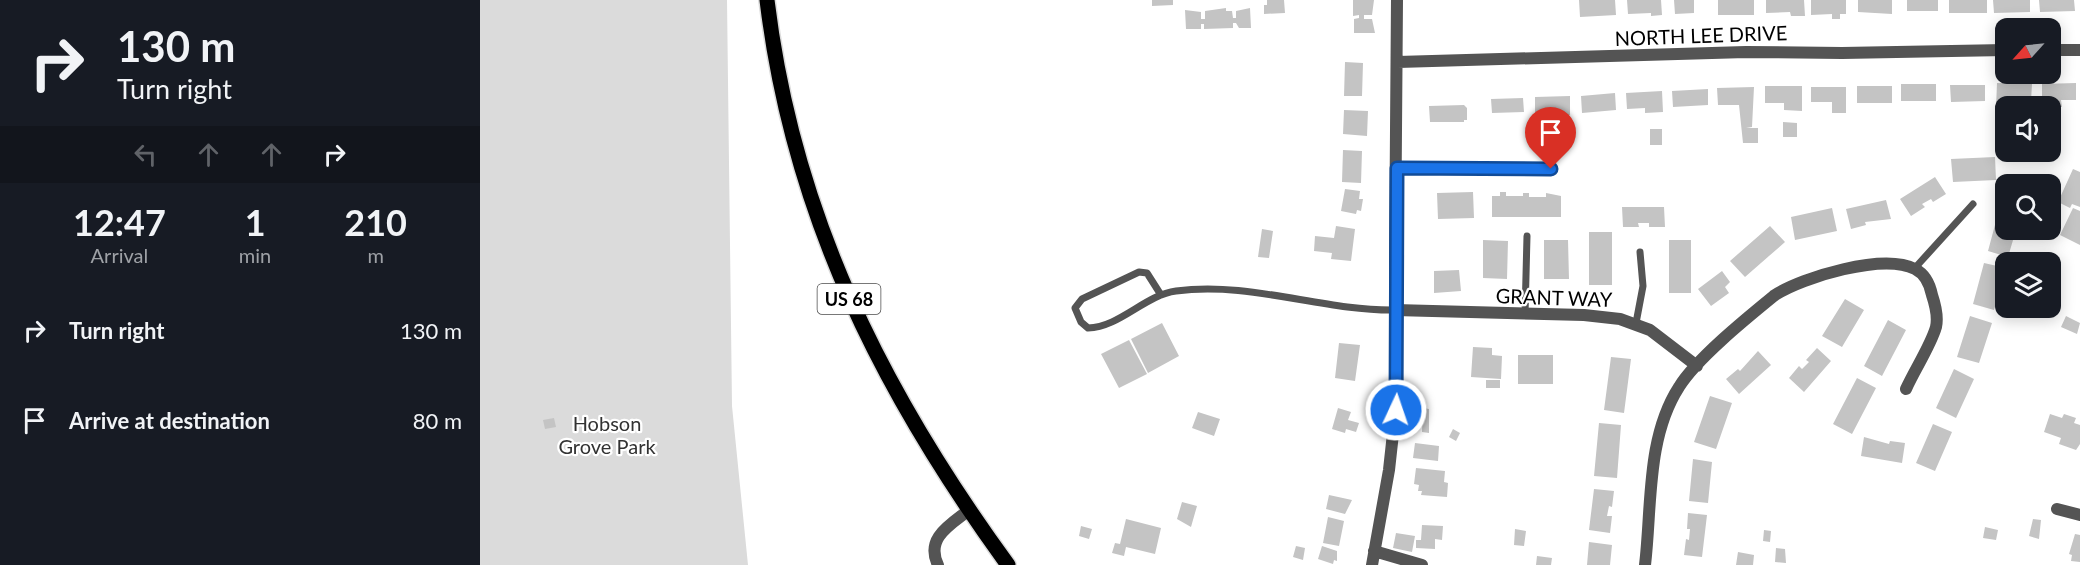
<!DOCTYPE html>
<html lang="en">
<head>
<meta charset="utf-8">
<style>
	body { margin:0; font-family:Lato,sans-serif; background:#20242c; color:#f1f3f6; height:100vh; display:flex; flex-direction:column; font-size:22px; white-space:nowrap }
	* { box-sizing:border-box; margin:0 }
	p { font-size:20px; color:#9ea1a6 }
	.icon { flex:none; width:33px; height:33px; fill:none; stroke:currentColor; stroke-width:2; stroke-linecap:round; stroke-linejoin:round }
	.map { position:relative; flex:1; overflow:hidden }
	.side { display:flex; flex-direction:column; background:#171b24; width:480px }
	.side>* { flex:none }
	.banner { background:#171b24; color:#f1f3f6; overflow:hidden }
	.needle { width:39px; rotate:243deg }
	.fabs { position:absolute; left:1515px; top:18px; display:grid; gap:12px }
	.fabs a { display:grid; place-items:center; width:66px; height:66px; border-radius:12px; background:#171b24; box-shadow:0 3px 15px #0003; font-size:30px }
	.pin { position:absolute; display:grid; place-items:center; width:51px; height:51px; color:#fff; margin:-62px -26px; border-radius:50% 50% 50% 0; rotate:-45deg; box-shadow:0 0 6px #0007 }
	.pin .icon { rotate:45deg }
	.me { position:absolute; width:66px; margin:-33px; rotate:3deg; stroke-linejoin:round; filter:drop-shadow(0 0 4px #0008) }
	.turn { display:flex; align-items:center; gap:21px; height:126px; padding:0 18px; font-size:27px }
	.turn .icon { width:78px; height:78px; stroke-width:2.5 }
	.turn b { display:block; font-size:42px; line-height:51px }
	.lanes { display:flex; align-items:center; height:57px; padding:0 18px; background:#0003; justify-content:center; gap:30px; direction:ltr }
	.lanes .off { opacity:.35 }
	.eta { display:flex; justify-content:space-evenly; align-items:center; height:102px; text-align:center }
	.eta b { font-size:36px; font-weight:700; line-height:42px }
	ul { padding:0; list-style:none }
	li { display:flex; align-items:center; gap:18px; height:90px; padding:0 18px }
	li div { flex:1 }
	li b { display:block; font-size:22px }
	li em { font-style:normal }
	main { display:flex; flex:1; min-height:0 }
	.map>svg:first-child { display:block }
	.green { fill:#dbdbdb }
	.building { fill:#c4c4c4 }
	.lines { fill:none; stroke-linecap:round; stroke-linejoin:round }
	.primary-casing { stroke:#dbdbdb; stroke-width:18 }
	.lane { stroke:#545454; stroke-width:7 }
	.street { stroke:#545454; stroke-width:12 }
	.primary { stroke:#000; stroke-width:15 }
	.route-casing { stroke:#114b97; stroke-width:15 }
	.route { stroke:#1a73e8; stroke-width:10 }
	.labels { text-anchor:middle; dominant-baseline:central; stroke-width:4.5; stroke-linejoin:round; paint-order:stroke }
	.shield { fill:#fff; stroke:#4c4c4c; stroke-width:1.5 }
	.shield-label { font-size:18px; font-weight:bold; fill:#000 }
	.street-label { font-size:20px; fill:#000; stroke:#fff }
	.park-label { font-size:20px; fill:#323232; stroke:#fff }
</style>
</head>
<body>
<main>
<section class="side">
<div class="banner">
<div class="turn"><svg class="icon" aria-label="right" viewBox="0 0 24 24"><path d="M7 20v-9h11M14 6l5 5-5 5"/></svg><div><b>130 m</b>Turn right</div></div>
<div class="lanes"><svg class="icon off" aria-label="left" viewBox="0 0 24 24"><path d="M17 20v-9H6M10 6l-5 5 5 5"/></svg><svg class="icon off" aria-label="ahead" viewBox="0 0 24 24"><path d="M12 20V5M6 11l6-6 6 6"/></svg><svg class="icon off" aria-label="ahead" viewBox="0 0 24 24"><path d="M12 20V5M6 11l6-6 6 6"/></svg><svg class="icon" aria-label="right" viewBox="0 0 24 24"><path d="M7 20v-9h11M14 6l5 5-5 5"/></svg></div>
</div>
<div class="eta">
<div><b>12:47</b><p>Arrival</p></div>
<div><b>1</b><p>min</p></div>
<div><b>210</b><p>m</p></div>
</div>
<ul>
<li><svg class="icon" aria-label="right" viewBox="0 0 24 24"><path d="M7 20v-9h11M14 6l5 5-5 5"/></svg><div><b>Turn right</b></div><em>130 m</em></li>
<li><svg class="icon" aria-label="arrive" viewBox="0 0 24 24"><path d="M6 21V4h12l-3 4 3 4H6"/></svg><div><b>Arrive at destination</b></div><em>80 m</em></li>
</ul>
</section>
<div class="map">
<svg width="1600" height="565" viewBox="0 0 1600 565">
	<rect width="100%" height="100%" fill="#fff"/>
	<path class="green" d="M0,0h247l5,406 16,159h-268z"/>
	<path class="building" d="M672,0h21v5l-21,1z
		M787,0h17l1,13 -21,1v-9h3z
		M873,0h21l-2,15h-8v4h8l3,14h-21v-14l5,-1v-3l-6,1z
		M1099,0h36l1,15 -36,2z
		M1147,0h34l1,15 -11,1v-3l-23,1z
		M1194,0h20v13l-19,1z
		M1238,0h36v15h-36z
		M1286,0h38l1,16h-14l-1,-4 -24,1z
		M1331,0h35v14h-6v5h-8v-5l-21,1z
		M1378,0h34v14l-34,-2z
		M1427,0h31v11h-31z
		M1469,0h38v13h-38z
		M1513,0h37v12l-36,1z
		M1559,0h35l1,11 -35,1z
		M746,8v3h6l1,7h3v-7l14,-3 1,20h-12l-3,-5h-3v5l-29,1v-5h-3v5h-15l-1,-19 16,2v7h4v-8z
		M865,62l18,1 -1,33h-18z
		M1517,83l35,1 -1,17h-7v5l-28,2z
		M1596,83v17h-15l1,7 -14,-1 -1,-6h-5v-16z
		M1421,84h35v17h-35z
		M1470,85h35v16l-34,1z
		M1285,86h37v25l-18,-1v-7h-19z
		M1377,86h35v17h-35z
		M1274,87l-2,40 -6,1h12v15h-15l-4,-38h-21l-1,-17z
		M1331,87h35v26h-14v-11h-21z
		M1228,89v16l-35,2 -1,-16z
		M1182,91l1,21 -18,1v-5l-18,1 -1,-16z
		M1135,93l1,17 -34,3 -1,-17z
		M1090,96v19h-35v-18z
		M1043,98l1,14 -32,1 -1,-14z
		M984,105l3,3v12h-3v2h-34l-1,-16z
		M864,110l24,1 -1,25 -24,-2z
		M1303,122l14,1v14h-14z
		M1170,129h12v16h-12z
		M863,150l19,1 -1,32 -19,-1z
		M1515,157l1,23 -43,2 -2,-23z
		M1593,169l7,3v35l-8,-3 -2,4 -12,-6z
		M1455,177l11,17 -13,8 -2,-3 -9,5 3,3 -14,9 -11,-17z
		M865,189l15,2 -1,8h4l-2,12 -4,-1 -1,4 -15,-3z
		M993,192l1,26 -36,1 -1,-26z
		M1020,192h6v4h17v-3h6v4h17v-4l15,3v21h-69v-21h8z
		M1406,200l5,19 -26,3 1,3 -15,4 -5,-20z
		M1142,207h42l1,20h-16v-4h-11l1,4h-16z
		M1352,208l5,23 -42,9 -4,-23z
		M1593,208l7,3v34l-20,-10z
		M1519,210l7,1v19h10l-8,27 -20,-6z
		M856,226l19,3 -4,32 -20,-2 1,-6 -18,-2 1,-15 19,2z
		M1290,226l15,16 -40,35 -15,-16z
		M782,229l11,2 -4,27 -11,-1z
		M1109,232h23v53h-23z
		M1003,240l25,1 -1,38 -24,-1z
		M1064,240h24l1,39h-25z
		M1189,240h22v53h-22z
		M1504,263l22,5 -12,42 -21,-6z
		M979,270l2,21 -27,2v-22z
		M1242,271l8,11 -5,5 4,6 -18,13 -13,-17z
		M1365,299l19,11 -22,37 -20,-11z
		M1490,316l22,7 -13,40 -22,-6z
		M1586,316l14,7 -3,11 -16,-7z
		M1408,320l18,10 -24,46 -18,-10z
		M682,323l17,33 -31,17 -17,-34z
		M649,340l18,34 -28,14 -18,-34z
		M859,343l21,2 -5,36 -20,-3z
		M993,347l19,1v7l10,1 -1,23 -30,-2z
		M1337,348l14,13 -27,31 -15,-14 10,-12 3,3 7,-7 -3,-2z
		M1278,351l13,14 -32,29 -13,-15 12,-10 2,2z
		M1038,355h35v29h-35z
		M1131,357l20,2 -7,54 -20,-3z
		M1474,369l20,10 -18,39 -20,-10z
		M1377,378l19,10 -24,46 -19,-10z
		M1006,380h14v8h-14z
		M1230,396l22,7 -16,46 -22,-7z
		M858,408l13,4 -3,8 11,3 -3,9 -10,-3 -1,4 -13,-4z
		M943,408l6,1v24l-7,-1z
		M718,412l22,7 -6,17 -22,-8z
		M1570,414l12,4 2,-4 12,4 -2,5 6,2v19l-4,6 -17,-6 2,-6 -17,-6z
		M74,418l2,9 -11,2 -2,-9z
		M1119,423l22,2 -4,53 -23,-2z
		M1453,424l19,8 -17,39 -19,-8z
		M973,429l7,4 -4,8 -7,-4z
		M1384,437l25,7 1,-3 15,2 -3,20 -41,-7z
		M935,443l24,3 -1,15 -25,-3z
		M1213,459l19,3 -4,41 -19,-2z
		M936,468l29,3 -1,11 4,1 -1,14 -26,-2 1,-4h-4l1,-6 -5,-1z
		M1114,489l20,2 -2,16 -3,-1 -2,10h5l-2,17 -21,-3z
		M849,495l23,5 -7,14 -19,-5z
		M702,502l15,4 -6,21 -14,-8z
		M1208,513l19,2 -5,42 -18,-2 2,-16 3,1 1,-11h-3z
		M848,517l16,4 -5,25 -16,-3z
		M646,519l35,9 -6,26 -29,-7 -2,9 -12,-3 3,-10 5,1z
		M1553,519l8,1 -2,19 -10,-3z
		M942,525l21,1 -1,14 -7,-1v10l-19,-1v-8h5z
		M601,526l11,3 -3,10 -10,-3z
		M1505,527l13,3 -2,10 -13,-2z
		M1035,529l11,2 -2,15 -10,-1z
		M1284,530l7,1 -1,11 -7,-1z
		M916,533l19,3 -3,16 -19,-4z
		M1595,534l5,1v27l-9,-1 1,-6 -3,-1z
		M1109,542l23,3 -2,20h-23z
		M816,546l9,2 -2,12 -10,-3z
		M842,546l15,5v10l-3,-1 -1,4 -15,-5z
		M1296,548l9,1 1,14 -11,-1z
		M1258,552l16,3 -1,10h-17z
		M1057,556l15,2 -1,7h-15z"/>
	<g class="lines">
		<defs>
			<path id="primary" d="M287,0c26,215 115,392 241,565"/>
		</defs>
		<use href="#primary" class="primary-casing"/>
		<path class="lane" d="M917,168l154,1
			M1434,269l59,-65
			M681,295l-14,-22 -8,-1 -57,27 -7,9 6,14 7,6c32,-1 57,-33 88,-37 74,-10 146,20 219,19
			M1045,315l2,-79
			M1156,323l7,-37 -3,-34"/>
		<path class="street" d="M1570,50h30
			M918,62l348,-10 96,1 164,-3
			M915,310l189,5 36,4 30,11 47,36
			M1577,509l23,6
			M894,551l48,14
			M458,565c-13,-27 12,-40 31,-55
			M892,565l17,-95 8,-73 -2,-137 2,-260
			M1165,565c7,-58 1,-127 34,-178 17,-28 69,-70 96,-92 28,-18 108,-42 140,-26 10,5 15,16 17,26 3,9 6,23 4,32 -5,18 -22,44 -30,62"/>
		<use href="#primary" class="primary"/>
	</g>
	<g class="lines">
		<defs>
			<path id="route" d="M916,410l1,-242 154,1"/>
		</defs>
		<use href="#route" class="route-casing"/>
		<use href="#route" class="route"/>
	</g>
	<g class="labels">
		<rect class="shield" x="337.5" y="284" width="63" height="30" rx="4.5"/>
		<g class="shield-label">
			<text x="369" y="299">US 68</text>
		</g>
		<g class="street-label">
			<text transform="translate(1221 35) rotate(-2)">NORTH LEE DRIVE</text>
			<text transform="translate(1074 297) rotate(2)">GRANT WAY</text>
		</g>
		<g class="park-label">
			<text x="127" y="423">Hobson<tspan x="127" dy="23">Grove Park</tspan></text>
		</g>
	</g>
</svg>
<div class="fabs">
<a><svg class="needle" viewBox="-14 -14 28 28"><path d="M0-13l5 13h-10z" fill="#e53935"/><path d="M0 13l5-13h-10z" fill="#9ea1a6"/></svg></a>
<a><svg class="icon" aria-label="sound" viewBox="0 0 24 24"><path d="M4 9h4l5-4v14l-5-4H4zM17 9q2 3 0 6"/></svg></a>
<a><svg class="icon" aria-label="search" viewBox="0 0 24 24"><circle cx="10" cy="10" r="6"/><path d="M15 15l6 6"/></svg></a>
<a><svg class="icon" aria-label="layers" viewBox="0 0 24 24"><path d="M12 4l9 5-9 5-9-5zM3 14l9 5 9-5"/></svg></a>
</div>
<div class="pin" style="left:1071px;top:169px;background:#d93025"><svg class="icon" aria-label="arrive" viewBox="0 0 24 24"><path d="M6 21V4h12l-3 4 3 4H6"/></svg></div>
<svg class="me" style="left:916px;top:410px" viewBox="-20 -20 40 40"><circle r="17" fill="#1a73e8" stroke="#fff" stroke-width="3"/><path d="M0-11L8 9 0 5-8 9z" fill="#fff"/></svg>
</div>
</main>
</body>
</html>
